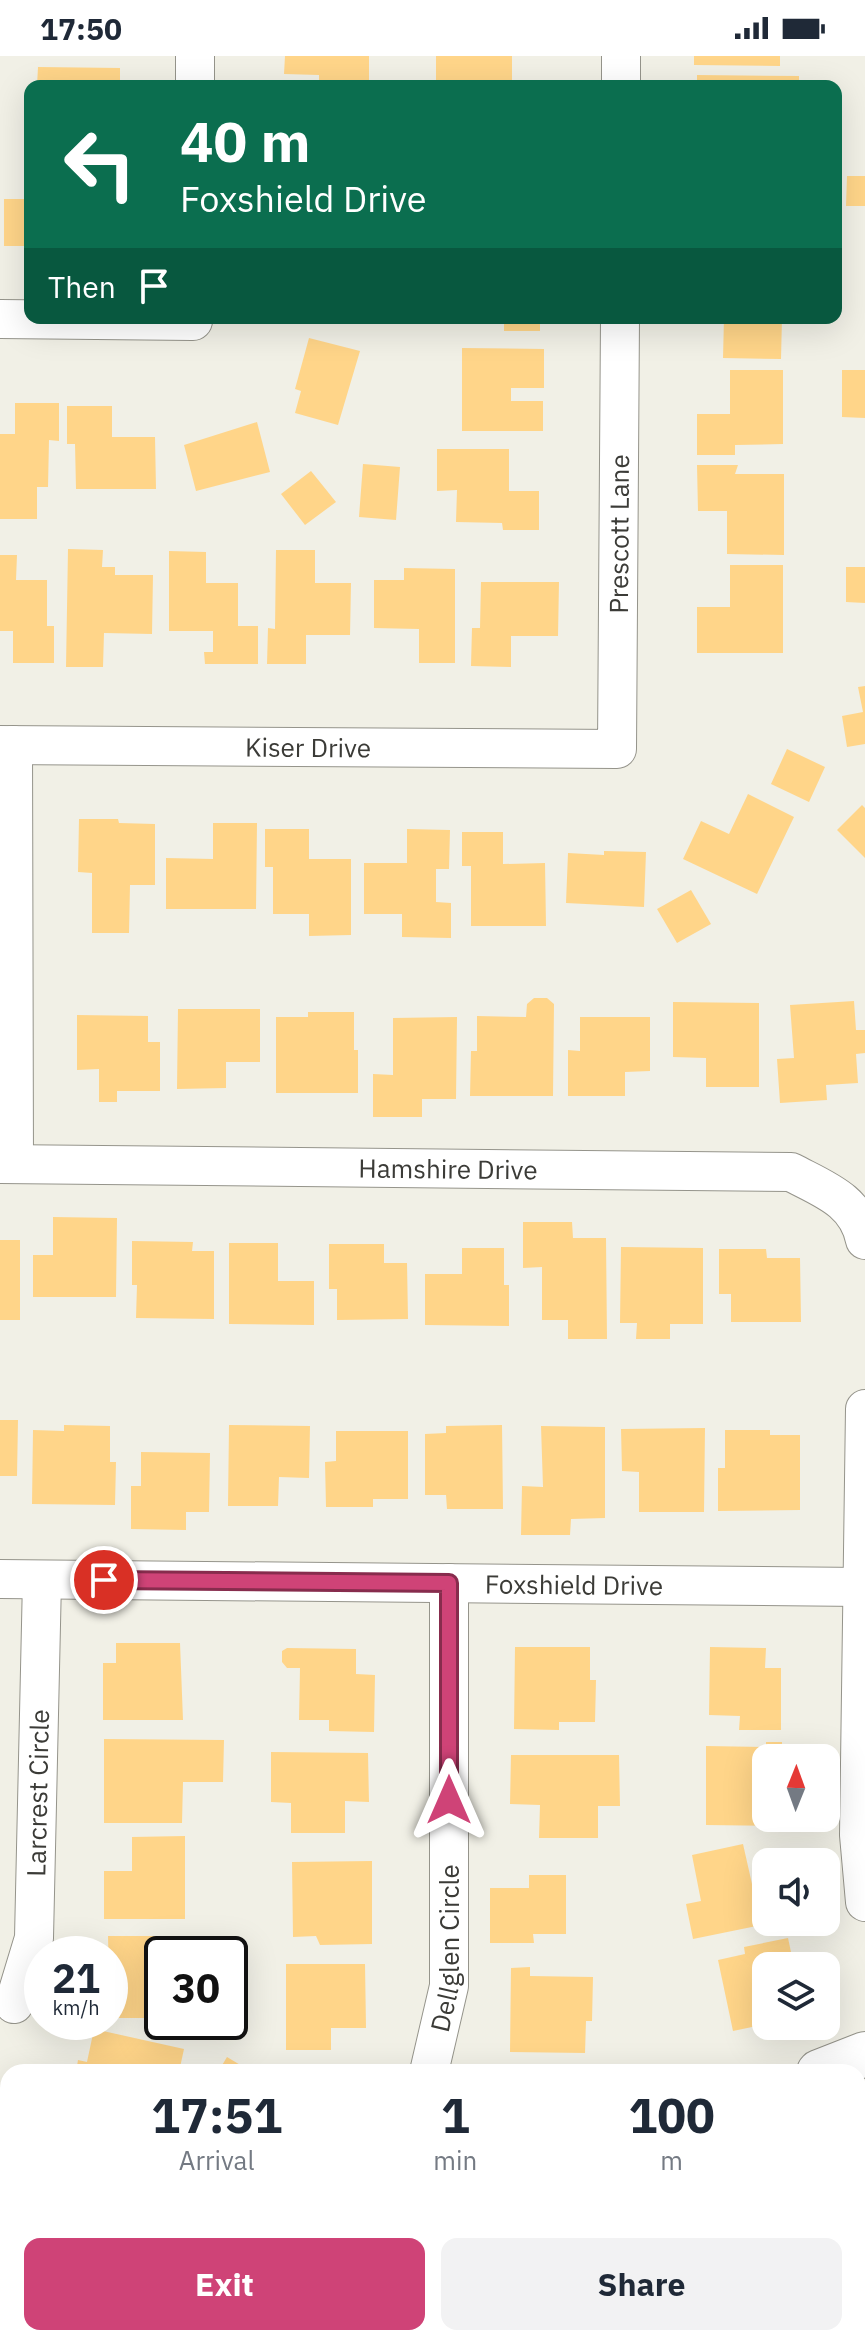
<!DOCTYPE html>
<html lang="en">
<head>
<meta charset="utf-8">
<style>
	body { margin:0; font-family:"IBM Plex Sans",sans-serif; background:#f2f2f3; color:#1f2937; height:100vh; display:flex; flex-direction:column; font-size:30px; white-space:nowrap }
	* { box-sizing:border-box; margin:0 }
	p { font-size:26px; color:#747a83 }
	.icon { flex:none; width:44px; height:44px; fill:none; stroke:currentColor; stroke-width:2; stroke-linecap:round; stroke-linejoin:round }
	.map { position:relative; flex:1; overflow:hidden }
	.sheet { position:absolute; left:0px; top:2008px; width:866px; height:282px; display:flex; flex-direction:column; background:#fff; border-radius:24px 24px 0 0; box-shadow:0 8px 32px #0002 }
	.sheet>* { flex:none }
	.banner { position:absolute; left:24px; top:24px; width:818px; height:244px; border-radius:16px; box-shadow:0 8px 32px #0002; background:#0b6e4f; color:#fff; overflow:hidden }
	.needle { width:52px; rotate:1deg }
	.controls { position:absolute; left:752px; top:1688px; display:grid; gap:16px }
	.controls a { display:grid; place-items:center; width:88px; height:88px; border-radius:16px; background:#fff; box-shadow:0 8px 32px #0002; font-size:40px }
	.speed { position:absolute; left:24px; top:1880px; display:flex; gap:16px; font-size:40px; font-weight:700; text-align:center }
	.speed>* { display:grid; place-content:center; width:104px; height:104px; border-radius:50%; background:#fff; box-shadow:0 8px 32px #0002; line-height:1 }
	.speed small { font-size:20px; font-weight:400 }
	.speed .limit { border:4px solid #111; border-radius:12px; background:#fff; color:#111 }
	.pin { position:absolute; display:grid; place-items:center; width:68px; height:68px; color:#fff; margin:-34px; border:4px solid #fff; border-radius:50%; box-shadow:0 2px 8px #0007 }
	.me { position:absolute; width:88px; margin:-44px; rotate:0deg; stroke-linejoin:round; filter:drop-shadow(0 0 6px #0008) }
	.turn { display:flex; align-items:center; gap:28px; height:168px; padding:0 24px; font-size:36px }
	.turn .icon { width:104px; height:104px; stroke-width:2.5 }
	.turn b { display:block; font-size:56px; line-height:68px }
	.then { display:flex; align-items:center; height:76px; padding:0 24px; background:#0003; gap:16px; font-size:30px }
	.eta { display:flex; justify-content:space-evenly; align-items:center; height:136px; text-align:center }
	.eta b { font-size:48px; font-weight:700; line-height:56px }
	.cta { display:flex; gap:16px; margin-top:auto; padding:16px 24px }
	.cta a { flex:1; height:92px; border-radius:16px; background:#cf4377; color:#fff; font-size:32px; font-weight:700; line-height:92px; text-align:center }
	.cta a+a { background:#f2f2f3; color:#1f2937 }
	.status { display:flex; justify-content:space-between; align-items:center; height:56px; padding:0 40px; background:#fff; direction:ltr }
	.status svg { height:22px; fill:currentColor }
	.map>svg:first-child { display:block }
	.building { fill:#ffd589 }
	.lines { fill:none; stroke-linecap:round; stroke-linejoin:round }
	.street-casing { stroke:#95948b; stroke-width:40 }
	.secondary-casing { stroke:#95948b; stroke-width:46 }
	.street { stroke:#fff; stroke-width:38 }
	.secondary { stroke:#fff; stroke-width:44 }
	.route-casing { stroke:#872c4d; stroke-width:20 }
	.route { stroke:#cf4377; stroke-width:14 }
	.labels { text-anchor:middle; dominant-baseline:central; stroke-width:8; stroke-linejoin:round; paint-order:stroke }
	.street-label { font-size:26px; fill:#3b3b37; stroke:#f1f0e6 }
</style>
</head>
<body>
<div class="status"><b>17:50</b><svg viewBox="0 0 49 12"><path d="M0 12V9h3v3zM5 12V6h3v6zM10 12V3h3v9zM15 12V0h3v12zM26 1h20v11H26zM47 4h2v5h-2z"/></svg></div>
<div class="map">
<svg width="865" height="2289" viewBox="0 0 865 2289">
	<rect width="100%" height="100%" fill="#f1f0e6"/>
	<path class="building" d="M285,0h84v30h-50v-11l-35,-1z
		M436,0h76v30h-76z
		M694,0h86v10l-86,-1z
		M38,11l82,1v18h-83z
		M697,19l102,1v10h-102z
		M847,120h18v30h-19z
		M4,143h26v47h-26z
		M504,262h36v13h-36z
		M724,262h58l-1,41 -58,-1z
		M309,282l51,13 -22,74 -43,-12 6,-22 -6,-2z
		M462,292l82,1v39h-33v13h32v30h-81z
		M730,314h53v74l-48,1v10h-38v-41h33z
		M842,314h23v48l-23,-1z
		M15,347h44v38l-10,-1 -1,47h-11v32h-37v-85h15z
		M67,350h45v31h43l1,52h-80l-1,-45h-8z
		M257,366l13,50 -74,19 -12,-46z
		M437,393h72v42h30v39h-36l-1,-7 -46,-1 1,-32 -20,1z
		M363,408l37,3 -4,53 -37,-3z
		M697,409h41l-3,9h49v81l-57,-1v-43h-29z
		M311,415l25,31 -31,23 -24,-31z
		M68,493l35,1 -1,17h13v8h38l-1,59 -48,-1 -1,34h-37z
		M276,494h39v33h36l-1,52h-44v29h-39l1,-36 7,1z
		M169,495l37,1v31h32v43h20v38h-53l-1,-12h9v-21h-44z
		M0,499h17l-1,25h31v46h7v37h-41v-32h-13z
		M730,509h53v88h-86v-46h33z
		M846,511h19v36l-19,-1z
		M404,512l51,1v94h-36v-34l-45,-1v-48h30z
		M481,526h78l-1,54h-47v31l-40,-1 1,-38h8z
		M865,630v58l-18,3 -5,-31 21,-4 -5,-25z
		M787,693l38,18 -16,35 -38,-18z
		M748,738l46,23 -37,77 -74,-35 18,-38 28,13z
		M862,749l3,3v50l-28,-28z
		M79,763h39l1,4 36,1v61h-25l-1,48h-37v-60l-14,-1z
		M213,767h44l-1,86h-90v-51l47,1z
		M265,773h44v30h42v76l-42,1v-22h-36v-47h-8z
		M407,773l43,1 -1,39h-13v33l15,1v35l-49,-1v-23h-38v-51h43z
		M462,776h41v32l42,-1 1,63h-75v-60h-9z
		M604,795l42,1 -2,55 -78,-4 2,-50 36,2z
		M691,834l20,34 -34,19 -20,-34z
		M534,942h13l7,6 -1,92h-83l1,-45h6v-35l49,1 1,-13z
		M854,945l2,29h9v23l-9,1 2,29 -32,2 1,15 -47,3 -3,-44 17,-1 -4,-53z
		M673,946l86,1v84h-53v-29l-33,-1z
		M178,953h82v53h-34v26l-49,1z
		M308,956h46v38h4v43h-82v-76h32z
		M77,959l71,1v26h12v49h-43v11h-18v-33l-22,1z
		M457,961l-1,82h-34v18h-49v-43l20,1v-57z
		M580,961h70v54l-25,1v24h-57v-46l12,1z
		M53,1161l64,1 -1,79h-83v-42h20z
		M523,1166h49l1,16h33l1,101h-39v-19h-26v-53l-19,1z
		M0,1184h20v80h-20z
		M132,1185l61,1 -1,9h22v68l-78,-1 1,-33h-5z
		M229,1187h49v38h36v44l-85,-1z
		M329,1188h55v19h23l1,56 -71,1v-31h-8z
		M621,1191l82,1v76h-33v15h-34l1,-16h-17z
		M462,1192h42v37h5v41l-84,-1v-51h37z
		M719,1193h47l1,9h33l1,64h-70v-28h-12z
		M0,1364h18l-1,56h-17z
		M64,1369l46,1v36h6l-1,43 -83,-1 1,-74 31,1z
		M229,1369l81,1 -1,52 -30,-1 -1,29h-50z
		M502,1369l1,84h-56l-1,-14h-21v-61l21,-1v-7z
		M541,1370l64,1v91l-34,1 -1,16h-49l1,-49 21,1z
		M705,1372l-1,84h-65v-40l-17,-1 -1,-42z
		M725,1374h45v5h30v75l-82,1v-43h7z
		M336,1375h72v68h-35v8h-47l-1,-45 11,-1z
		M141,1396l69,1 -1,59h-23v18l-55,-1v-43h10z
		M116,1587h64l3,77h-80v-57h13z
		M515,1591h75v33h6l-1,42h-36v8l-45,-1z
		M710,1591l56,1 -1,20h16v62h-42l1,-14 -31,-1z
		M287,1592l69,1v25l19,1 -1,57 -45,-1v-11h-30l1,-52h-13l-5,-6v-11z
		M104,1683l120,1 -1,42h-40l-1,41h-78z
		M766,1686h16v16h-16v60h16l-1,8 -75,-1v-79l60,1z
		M271,1696l97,1 1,49 -24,-1v32h-54v-30l-20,-1z
		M511,1699h108l1,51h-22v32h-59l1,-33 -30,-1z
		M185,1780v83h-81v-48h28v-34z
		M743,1788l9,40 14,-3v41l6,1 -79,16 -7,-35 15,-3 -9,-46z
		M372,1805v83l-52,1 -4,-9 -23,1 -1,-75z
		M529,1819h37v59h-33l1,9h-44v-55h39z
		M108,1880h104v18h-50v64h-52z
		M788,1882l6,28h-28v58l-33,7 -15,-71 27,-6 -1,-7z
		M286,1908h79l1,64h-35v22h-45z
		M530,1911v9l63,1 -1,44h-6l-1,32 -75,-1 1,-84z
		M94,1973l90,20 -5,23h-103l2,-12 9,2z
		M227,2001l25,15h-34z
		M865,2138v102l-7,6v-103z
		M0,2236l8,3v43h10l-3,7h-15z
		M47,2282h84l4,2 -2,5h-89z
		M701,2282l8,6 5,-6h6l9,7h-33z
		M756,2282h37l-8,7h-24z
		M804,2282h23l-9,7h-8z"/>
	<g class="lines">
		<defs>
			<g id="street">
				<path d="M195,30v-30"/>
				<path d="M621,30v-30"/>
				<path d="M0,263l193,2v-3"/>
				<path id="s1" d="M0,689l617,4 3,-431"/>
				<path d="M13,689l1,419"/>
				<path id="s2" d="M0,1108l791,8c32,17 66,28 74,68"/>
				<path d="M865,1353l-6,426 6,67"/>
				<path id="s3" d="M0,1523l862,8"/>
				<path id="s4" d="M14,1948l20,-66 8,-358"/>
				<path id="s5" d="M429,2016l20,-86v-403"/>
			</g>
			<path id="secondary" d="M819,2016l46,-18
				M0,2114l8,3
				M371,2282l13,7
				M589,2289l5,-7"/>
		</defs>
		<use href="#street" class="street-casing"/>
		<use href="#secondary" class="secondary-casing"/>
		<use href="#street" class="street"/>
		<use href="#secondary" class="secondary"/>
	</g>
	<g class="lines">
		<defs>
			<path id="route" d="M104,1524l345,3v217"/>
		</defs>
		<use href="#route" class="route-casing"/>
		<use href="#route" class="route"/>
	</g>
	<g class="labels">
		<g class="street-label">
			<text stroke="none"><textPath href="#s1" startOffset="832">Prescott Lane</textPath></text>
			<text stroke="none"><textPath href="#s1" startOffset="308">Kiser Drive</textPath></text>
			<text stroke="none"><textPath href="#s2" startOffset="448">Hamshire Drive</textPath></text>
			<text stroke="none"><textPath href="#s3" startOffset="574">Foxshield Drive</textPath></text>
			<text stroke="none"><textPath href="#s4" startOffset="214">Larcrest Circle</textPath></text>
			<text stroke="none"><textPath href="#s5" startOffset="126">Dellglen Circle</textPath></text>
		</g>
	</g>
</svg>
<div class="controls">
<a><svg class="needle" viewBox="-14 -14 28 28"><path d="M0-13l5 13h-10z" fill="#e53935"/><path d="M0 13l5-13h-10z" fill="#747a83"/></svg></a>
<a><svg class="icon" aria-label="sound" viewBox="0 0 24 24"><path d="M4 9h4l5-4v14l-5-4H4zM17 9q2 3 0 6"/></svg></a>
<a><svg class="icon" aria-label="layers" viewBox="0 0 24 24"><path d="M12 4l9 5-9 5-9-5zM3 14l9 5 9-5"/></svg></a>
</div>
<div class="speed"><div>21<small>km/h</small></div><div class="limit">30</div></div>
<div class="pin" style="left:104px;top:1524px;background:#d93025"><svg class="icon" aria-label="arrive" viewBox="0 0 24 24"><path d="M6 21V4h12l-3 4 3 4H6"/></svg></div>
<svg class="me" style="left:449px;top:1744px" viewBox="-20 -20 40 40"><path d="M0-17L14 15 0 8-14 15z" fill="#cf4377" stroke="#fff" stroke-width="4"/></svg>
<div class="banner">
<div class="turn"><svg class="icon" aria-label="left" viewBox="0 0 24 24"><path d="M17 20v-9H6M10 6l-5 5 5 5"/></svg><div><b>40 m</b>Foxshield Drive</div></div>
<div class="then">Then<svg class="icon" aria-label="arrive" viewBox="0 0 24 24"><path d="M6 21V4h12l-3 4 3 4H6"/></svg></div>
</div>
<section class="sheet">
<div class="eta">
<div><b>17:51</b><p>Arrival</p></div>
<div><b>1</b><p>min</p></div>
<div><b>100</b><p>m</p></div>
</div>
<div class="cta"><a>Exit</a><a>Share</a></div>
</section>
</div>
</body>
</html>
